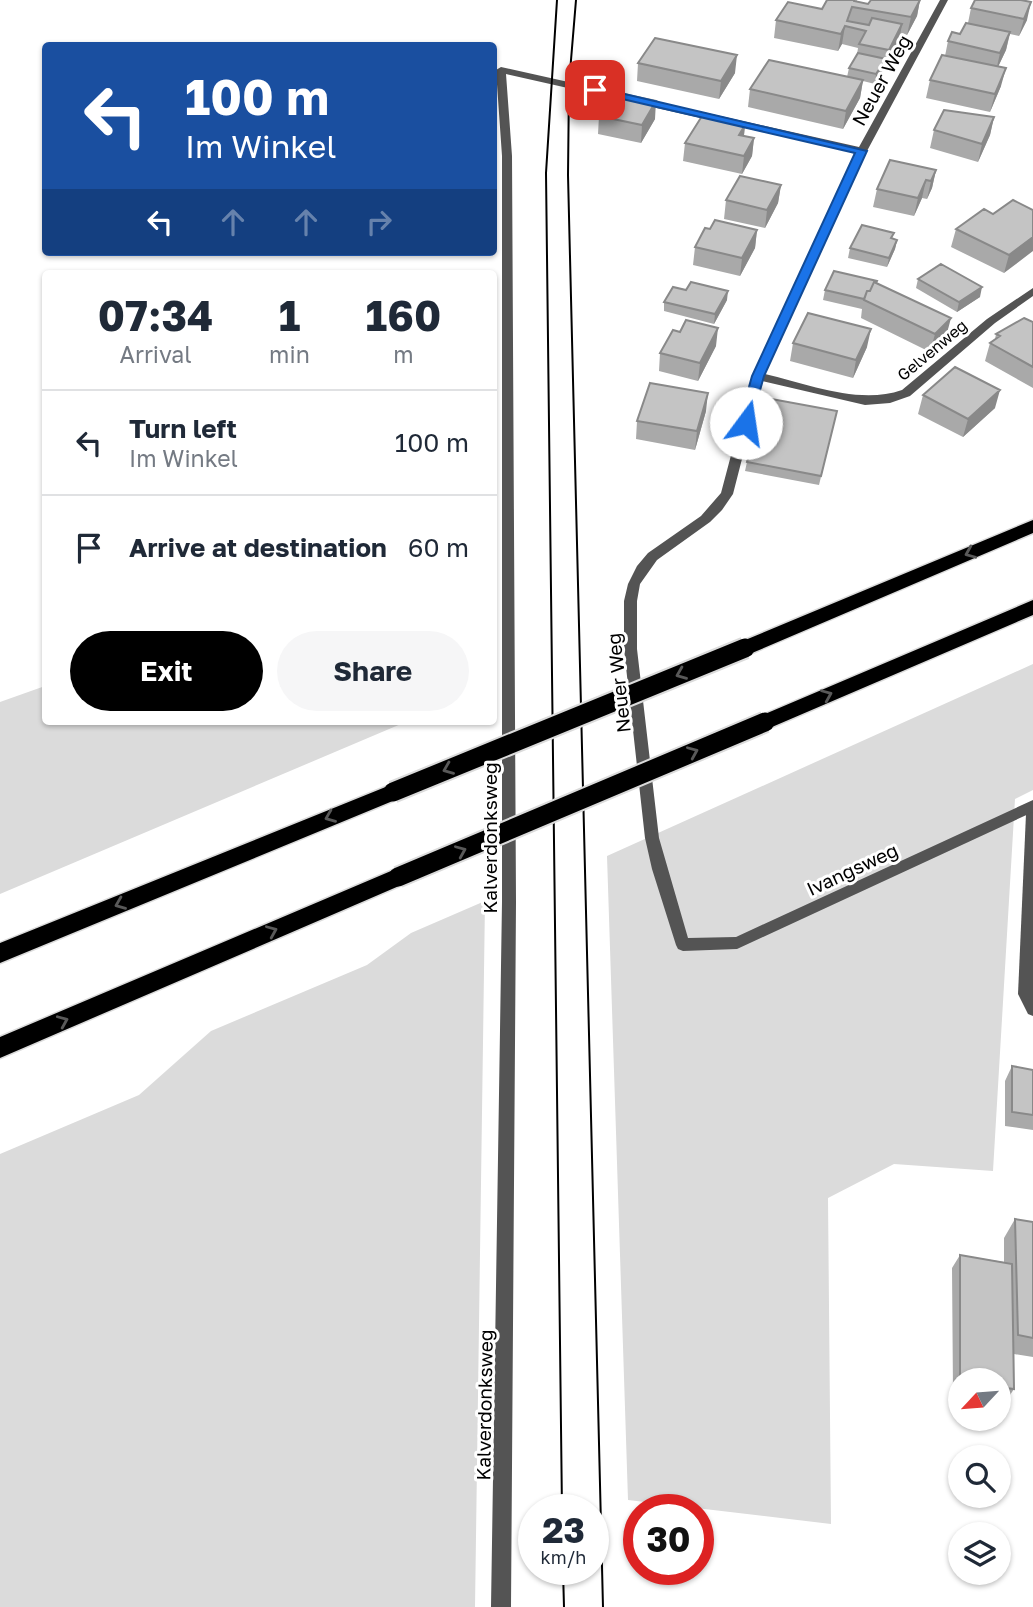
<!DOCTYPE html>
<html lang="en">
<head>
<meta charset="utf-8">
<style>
	body { margin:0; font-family:"Golos Text",sans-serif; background:#f6f6f7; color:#1f2937; height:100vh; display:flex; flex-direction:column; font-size:26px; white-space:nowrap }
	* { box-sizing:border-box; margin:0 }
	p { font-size:23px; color:#747a83 }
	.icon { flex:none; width:38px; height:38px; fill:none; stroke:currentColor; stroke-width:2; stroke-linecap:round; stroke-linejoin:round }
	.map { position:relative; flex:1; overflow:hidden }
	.sheet { position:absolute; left:42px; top:270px; width:455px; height:455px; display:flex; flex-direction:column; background:#fff; border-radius:7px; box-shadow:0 2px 5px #0004 }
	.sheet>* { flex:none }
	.guide { position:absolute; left:42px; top:42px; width:455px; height:214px; border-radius:7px; box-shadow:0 2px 5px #0004; background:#1a4fa0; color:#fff; overflow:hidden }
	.needle { width:46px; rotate:244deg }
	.tools { position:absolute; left:948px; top:1368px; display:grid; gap:14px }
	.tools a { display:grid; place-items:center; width:63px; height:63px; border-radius:50%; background:#fff; box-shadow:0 2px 5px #0004; font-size:35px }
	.speed { position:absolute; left:518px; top:1494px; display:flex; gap:14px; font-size:35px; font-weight:700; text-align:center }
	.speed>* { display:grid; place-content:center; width:91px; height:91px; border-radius:50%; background:#fff; box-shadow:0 2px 5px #0004; line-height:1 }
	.speed small { font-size:18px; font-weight:400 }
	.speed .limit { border:10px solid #d22; background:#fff; color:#111 }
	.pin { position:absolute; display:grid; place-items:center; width:60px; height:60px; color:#fff; margin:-30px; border-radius:14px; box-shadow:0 4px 10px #0006 }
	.me { position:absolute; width:77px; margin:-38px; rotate:14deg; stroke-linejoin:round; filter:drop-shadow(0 0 5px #0008) }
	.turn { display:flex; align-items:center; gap:24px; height:147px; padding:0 28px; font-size:32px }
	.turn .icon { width:91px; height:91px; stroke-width:2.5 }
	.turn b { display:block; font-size:49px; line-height:60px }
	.lanes { display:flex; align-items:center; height:66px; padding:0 28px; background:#0003; justify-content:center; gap:35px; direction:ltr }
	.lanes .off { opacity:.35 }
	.eta { display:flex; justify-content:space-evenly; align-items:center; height:119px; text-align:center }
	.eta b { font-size:42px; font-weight:700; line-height:49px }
	.action { display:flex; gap:14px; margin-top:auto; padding:14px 28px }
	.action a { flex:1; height:80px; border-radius:42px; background:#000; color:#fff; font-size:28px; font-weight:700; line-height:80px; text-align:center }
	.action a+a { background:#f6f6f7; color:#1f2937 }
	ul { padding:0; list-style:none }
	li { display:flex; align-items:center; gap:21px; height:105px; padding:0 28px; border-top:2px solid #e0e1e3 }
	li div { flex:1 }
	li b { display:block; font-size:26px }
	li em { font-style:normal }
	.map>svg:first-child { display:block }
	.green { fill:#dbdbdb }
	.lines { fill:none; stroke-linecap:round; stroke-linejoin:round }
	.highway-casing { stroke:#dbdbdb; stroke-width:3 }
	.lane { fill:#545454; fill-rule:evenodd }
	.street { fill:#545454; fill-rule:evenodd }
	.highway { fill:#000; fill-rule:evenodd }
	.tram { stroke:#000; stroke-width:2 }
	.highway-bridge-casing { stroke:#dbdbdb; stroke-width:23; stroke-linecap:butt }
	.highway-bridge { stroke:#000; stroke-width:19 }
	.wall { fill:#a9a9a9 }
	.shaded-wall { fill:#898989 }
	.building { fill:#c4c4c4; stroke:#898989; stroke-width:2 }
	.oneway { stroke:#595959 }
	.route { fill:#1a73e8; stroke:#114b97; stroke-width:2 }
	.labels { text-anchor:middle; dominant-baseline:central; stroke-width:6; stroke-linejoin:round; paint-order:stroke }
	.far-street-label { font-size:16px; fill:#000; stroke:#fff }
	.street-label { font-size:19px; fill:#000; stroke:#fff }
</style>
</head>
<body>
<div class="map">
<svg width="1033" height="1607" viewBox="0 0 1033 1607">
	<rect width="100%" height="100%" fill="#fff"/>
	<path class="green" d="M1033,664v126l-18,9 -22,372 -99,-7 -66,34 3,326 -203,-24 -21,-644z
		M45,686l1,35h362l-408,173v-192z
		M485,901l-10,706h-475v-453l139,-59 72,-64 156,-66 44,-32z"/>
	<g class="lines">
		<defs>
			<path id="highway" d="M1033,520v13l-281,120h-14l-3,-5 3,-5z
				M1033,600v15l-261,112h-14l-3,-5 3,-5z
				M393,784l7,2 3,6 -3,6 -400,165v-20z
				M398,868l8,3 3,6 -3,6 -406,175v-21z"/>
		</defs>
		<use href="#highway" class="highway-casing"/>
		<path class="lane" d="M1033,808v208l-5,-2 -10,-20 8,-180 2,-4z"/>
		<path class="street" d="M940,0h8l-81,151 -102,223c43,10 94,31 137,16l85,-71 46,-31v8l-38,27 -85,73 -20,7 -25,2 -103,-24 -29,113 -11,16 -12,12 -53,38 -17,24 -3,17v48l22,189 29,100 48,-1 297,-137v12l-296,137 -54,2 -5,-2 -2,-4 -24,-76 -7,-31 -21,-189v-48l4,-17 9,-18 11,-13 53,-37 20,-23 31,-117 104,-223 -350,-79 6,82 4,746 -5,705h-20l11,-705v-746l-6,-86 5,-3 358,80z"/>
		<use href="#highway" class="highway"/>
		<path class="tram" d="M557,0l-11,173 16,1337
			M576,0l-7,84 -1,91 35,1432
			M563,1570l1,37"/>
		<defs>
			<path id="highway-bridge" d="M393,792l352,-144
				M398,877l367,-155"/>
		</defs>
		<use href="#highway-bridge" class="highway-bridge-casing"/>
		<use href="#highway-bridge" class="highway-bridge"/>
	</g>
	<path class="wall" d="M827,0h30l-1,2 12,2 52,-4 -3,16 -10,19 -7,-1 -1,8 -14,26h-1l-9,16 -12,-3 -3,17 -17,31 -95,-22 2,-18 97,-12 2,-9 8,-13 1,-7 -16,-4 -4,7 -64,-13 2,-18 46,-11z
		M971,8l56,12 -8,16 -9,-2 -4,16 -8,17 3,19 -11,26 -64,-14 4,-18 15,-24 3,-15 12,-7 8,-11z
		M638,63l97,10 -16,26 -82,-18z
		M599,116l56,3 -14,24 -43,-9z
		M994,117l-4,18 -12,27 -48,-14 4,-18z
		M745,125l-1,11 10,2 -2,18 -10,18 -59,-13 2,-18z
		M936,170l-4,18 -5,11 -5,-1 -8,18 -41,-9 4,-18z
		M781,185l-3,18 -13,25 -41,-9 2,-19z
		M1033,210l-29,63 -53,-26 5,-18 37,-15z
		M710,229l47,1 -2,18 -15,28 -47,-11 2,-18z
		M893,239l4,1 -2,9 -8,18 -39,-9 2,-10z
		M918,279l62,18 -23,15 -41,-24z
		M876,283l70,54 -16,15 -69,-34 1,-9 -39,-9 2,-10z
		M727,300l-13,24 -50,-13v-9z
		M1033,322v66l-48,-27 5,-18 5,-4 1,-5z
		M793,343l74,4 -14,31 -63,-17z
		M716,346l-18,35 -39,-10 1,-18z
		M923,395l72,13 -32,29 -45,-23z
		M706,411l-11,39 -59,-11 1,-18z
		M835,420l-16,65 -74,-14 2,-9z
		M1012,1066l21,4v60l-28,-4v-45z
		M1015,1219l18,3v135l-19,-3v35l-8,12 -7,-1v-19h-38v13l-8,-1 -1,-125 8,-13 44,7v-24z"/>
	<path class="shaded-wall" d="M920,0l-3,16 -10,19 4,-18z
		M1031,2l-4,18 -8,16 5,-17z
		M902,24l-3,18 -14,26 4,-18z
		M845,26l-3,18 -4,7 3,-17z
		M1010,32l-4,18 -10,21 4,-18z
		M737,55l-2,18 -16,26 2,-18z
		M886,59l-2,9 -9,16 1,-10z
		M1006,68l-5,18 -11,26 5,-18z
		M863,80l-3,18 -17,31 3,-18z
		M656,101l-1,18 -14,24 1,-18z
		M994,117l-4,18 -12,27 4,-18z
		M745,125l-2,19 -4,-9z
		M754,138l-2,18 -10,18 2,-18z
		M936,170l-4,18 -5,11 4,-18z
		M926,180l-4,18 -8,18 4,-18z
		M781,185l-3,18 -13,25 2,-18z
		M757,230l-2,18 -15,28 2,-18z
		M1033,237v14l-29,22 5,-18z
		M897,240l-2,9 -8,18 2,-9z
		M982,287l-2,10 -23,15 2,-10z
		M728,291l-1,9 -13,24 1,-10z
		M951,318l-5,19 -16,15 5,-18z
		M718,328l-2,18 -18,35 2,-18z
		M871,329l-4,18 -14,31 3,-18z
		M1000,390l-5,18 -32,29 5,-18z
		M708,393l-2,18 -11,39 2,-19z"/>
	<path class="building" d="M827,0h27v1l14,3 3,-4h49l-9,17 -59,-10 -5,14 22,4 3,-7 30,6 -13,26 -30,-6 7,-13 -21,-5 -4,8 -65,-14 12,-18 34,7z
		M975,0h46l10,2 -7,17 -53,-11z
		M966,23l44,9 -10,21 -52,-12 4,-9 8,2z
		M655,38l82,17 -16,26 -83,-18z
		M858,53l28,6 -10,15 -27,-6z
		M942,55l64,13 -11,26 -65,-14z
		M769,60l94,20 -17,31 -96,-22z
		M614,92l42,9 -14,24 -43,-9z
		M944,110l50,7 -12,27 -48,-14z
		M702,116l43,9 -6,10 15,3 -10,18 -59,-13z
		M890,160l46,10 -5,11 -5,-1 -8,18 -41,-9z
		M740,176l41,9 -14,25 -41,-10z
		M1013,200l20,10v27l-24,18 -53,-26 28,-20 9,5z
		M715,220l42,10 -15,28 -47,-11 10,-19 5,1z
		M862,225l32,8 -3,5 6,2 -8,18 -39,-10z
		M941,264l41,23 -23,15 -41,-23z
		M834,271l43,10 -1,2 -2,-1 -4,9h-3l-3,8 -39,-9z
		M691,282l37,9 -13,23 -51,-12 9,-15 13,3z
		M874,282l77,36 -16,16 -71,-34 3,-9h3z
		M808,313l63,16 -15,31 -63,-17z
		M1024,318l9,4v45l-43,-24 10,-7 -4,-2z
		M686,320l32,8 -18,35 -40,-10 13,-23 7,2z
		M955,367l45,23 -32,29 -45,-24z
		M650,383l58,10 -11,38 -60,-10z
		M766,398l71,13 -16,65 -74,-14z
		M1012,1066l21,4v45l-21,-3z
		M1015,1219l18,3v116l-15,-3z
		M960,1255l52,9 2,125 -15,-2v-6h-38l-1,1z"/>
	<defs><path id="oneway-chevron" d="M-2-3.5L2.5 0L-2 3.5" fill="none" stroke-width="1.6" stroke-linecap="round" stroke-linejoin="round" transform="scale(1.75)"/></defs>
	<g class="oneway">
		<use href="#oneway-chevron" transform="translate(970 553) rotate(157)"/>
		<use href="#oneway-chevron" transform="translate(681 674) rotate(158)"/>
		<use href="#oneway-chevron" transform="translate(827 695) rotate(-23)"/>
		<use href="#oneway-chevron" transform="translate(693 752) rotate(-23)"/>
		<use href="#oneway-chevron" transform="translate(448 769) rotate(158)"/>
		<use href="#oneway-chevron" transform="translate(330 817) rotate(158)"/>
		<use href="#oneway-chevron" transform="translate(461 851) rotate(-23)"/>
		<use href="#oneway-chevron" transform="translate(120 904) rotate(158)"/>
		<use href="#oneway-chevron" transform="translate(272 931) rotate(-23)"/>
		<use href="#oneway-chevron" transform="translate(63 1021) rotate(-23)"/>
	</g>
	<path class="route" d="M595,87l272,64 -103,225 -14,50h-9l-2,-3 13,-47 103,-223 -263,-61v-4z"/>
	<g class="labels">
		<g class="far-street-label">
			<text transform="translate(932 350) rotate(-40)">Gelvenweg</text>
		</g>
		<g class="street-label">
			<text transform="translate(881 80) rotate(-61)">Neuer Weg</text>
			<text transform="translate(618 683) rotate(-96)">Neuer Weg</text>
			<text transform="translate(489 838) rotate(-90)">Kalverdonksweg</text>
			<text transform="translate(852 869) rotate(-25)">Ivangsweg</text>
			<text transform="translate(484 1405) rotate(-89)">Kalverdonksweg</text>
		</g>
	</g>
</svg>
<div class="tools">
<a><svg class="needle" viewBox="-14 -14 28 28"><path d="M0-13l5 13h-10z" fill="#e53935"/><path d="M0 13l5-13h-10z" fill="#747a83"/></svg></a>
<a><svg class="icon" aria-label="search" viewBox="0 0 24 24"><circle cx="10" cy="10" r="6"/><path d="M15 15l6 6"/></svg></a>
<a><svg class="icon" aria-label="layers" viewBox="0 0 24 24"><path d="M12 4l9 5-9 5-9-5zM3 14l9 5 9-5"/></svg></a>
</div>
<div class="speed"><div>23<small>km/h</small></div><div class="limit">30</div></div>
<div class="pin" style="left:595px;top:90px;background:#d93025"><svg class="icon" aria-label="arrive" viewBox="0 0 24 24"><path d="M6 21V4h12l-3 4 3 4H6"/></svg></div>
<svg class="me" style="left:746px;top:423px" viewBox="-20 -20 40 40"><circle r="19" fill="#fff"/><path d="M0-13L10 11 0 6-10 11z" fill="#1a73e8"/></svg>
<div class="guide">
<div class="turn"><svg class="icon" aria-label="left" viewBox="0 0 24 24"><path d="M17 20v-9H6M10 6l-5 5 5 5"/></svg><div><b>100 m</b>Im Winkel</div></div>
<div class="lanes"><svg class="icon" aria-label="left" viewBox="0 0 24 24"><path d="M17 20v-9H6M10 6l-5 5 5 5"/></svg><svg class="icon off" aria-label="ahead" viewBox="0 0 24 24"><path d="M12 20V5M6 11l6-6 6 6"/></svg><svg class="icon off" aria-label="ahead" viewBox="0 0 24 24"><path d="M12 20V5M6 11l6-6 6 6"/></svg><svg class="icon off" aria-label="right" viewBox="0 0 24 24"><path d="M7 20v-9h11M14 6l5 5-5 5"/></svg></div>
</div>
<section class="sheet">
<div class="eta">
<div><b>07:34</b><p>Arrival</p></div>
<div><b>1</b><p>min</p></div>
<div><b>160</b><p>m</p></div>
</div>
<ul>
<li><svg class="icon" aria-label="left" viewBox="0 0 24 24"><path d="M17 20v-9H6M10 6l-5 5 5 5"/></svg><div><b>Turn left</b><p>Im Winkel</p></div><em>100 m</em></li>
<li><svg class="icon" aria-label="arrive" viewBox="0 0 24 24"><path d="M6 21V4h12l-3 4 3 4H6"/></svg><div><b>Arrive at destination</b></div><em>60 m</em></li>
</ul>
<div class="action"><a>Exit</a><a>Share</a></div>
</section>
</div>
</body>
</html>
